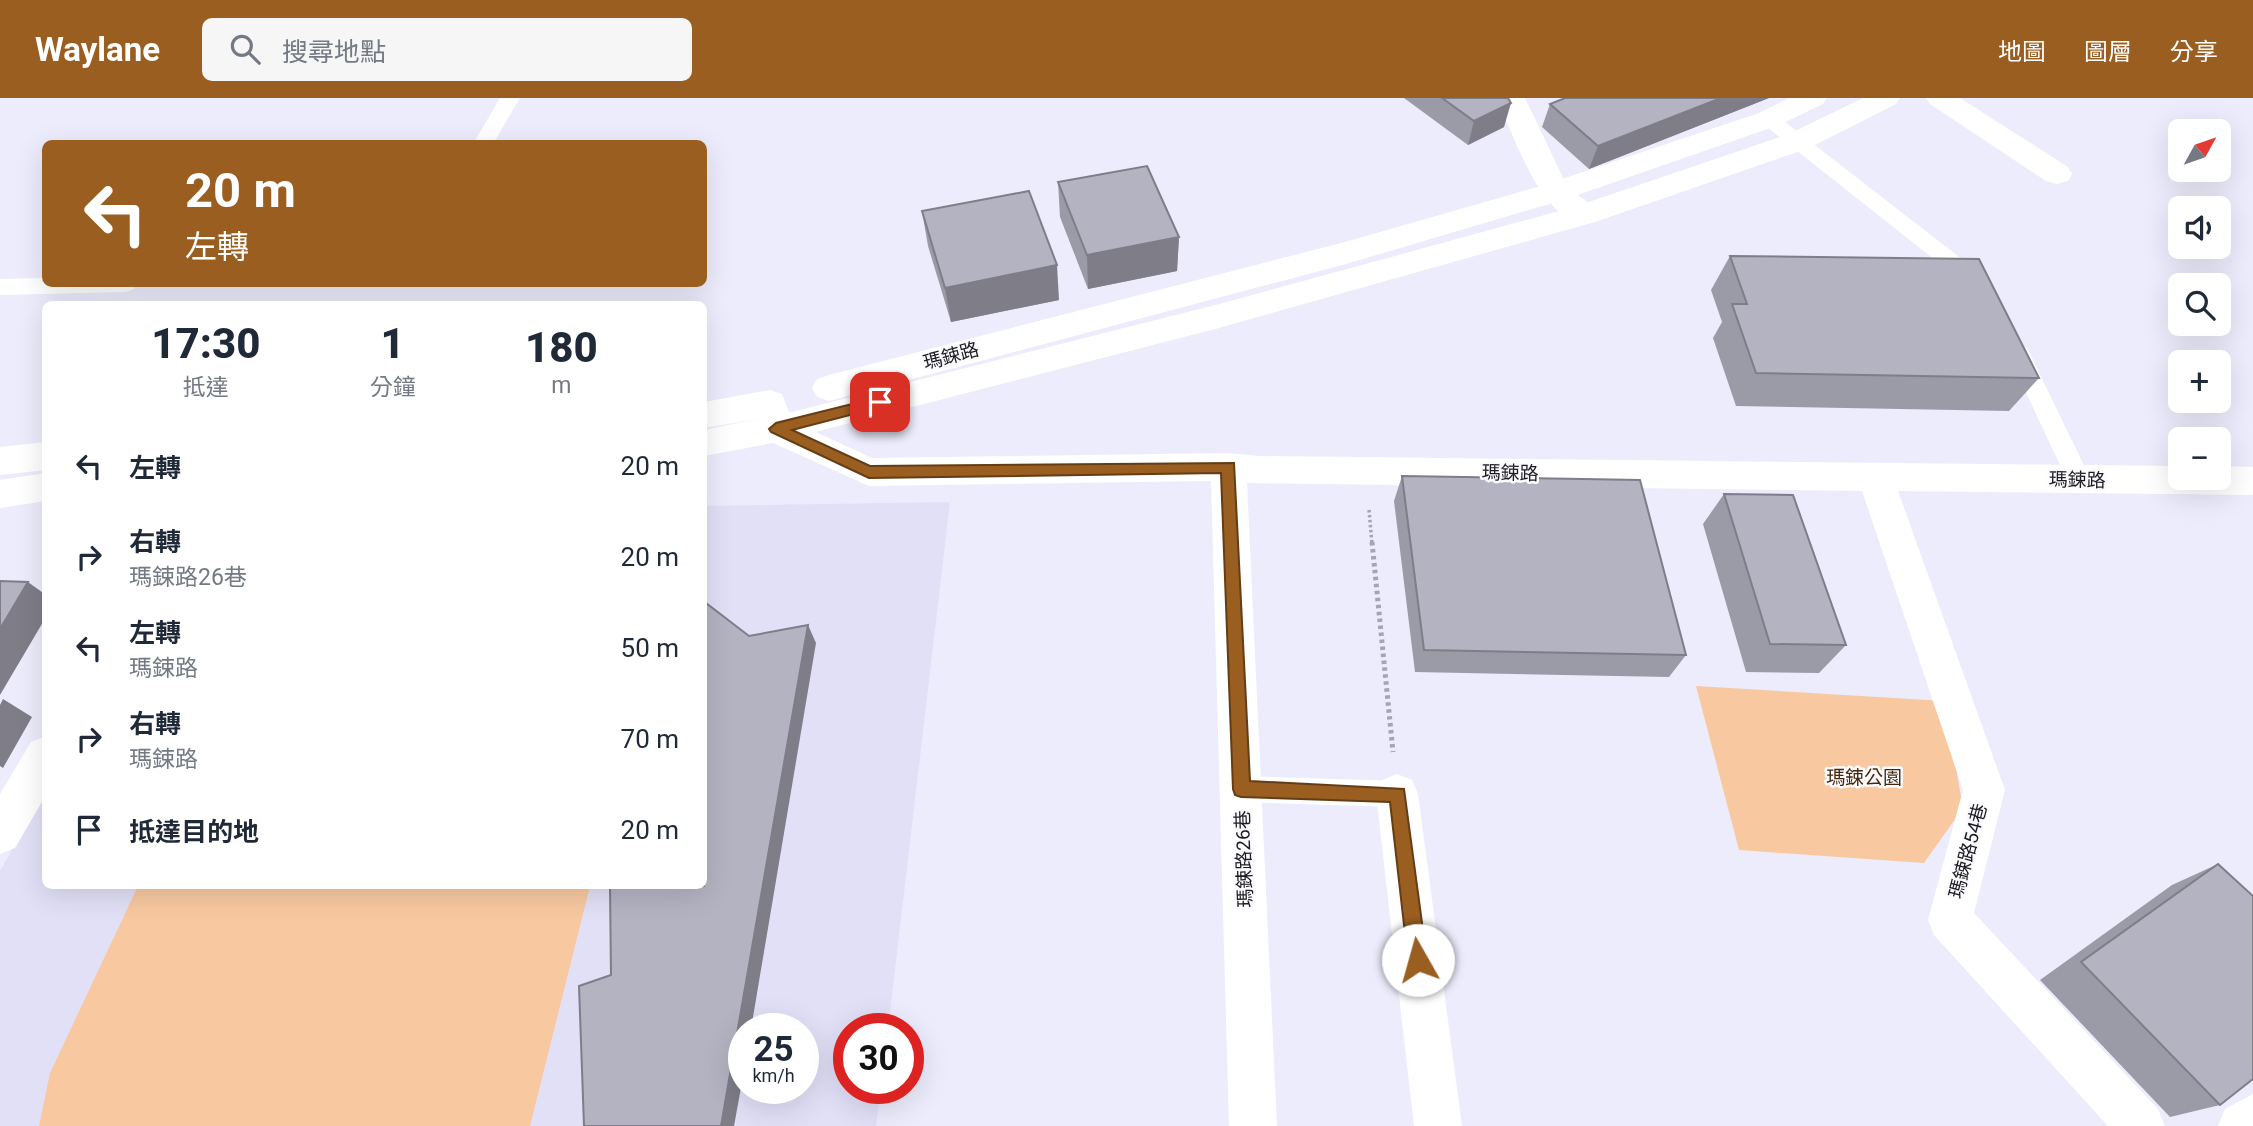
<!DOCTYPE html>
<html lang="zh-TW">
<head>
<meta charset="utf-8">
<style>
	body { margin:0; font-family:Roboto,"Noto Sans TC",sans-serif; background:#f6f6f7; color:#1f2937; height:100vh; display:flex; flex-direction:column; font-size:26px; white-space:nowrap }
	* { box-sizing:border-box; margin:0 }
	p { font-size:23px; color:#747a83 }
	.icon { flex:none; width:38px; height:38px; fill:none; stroke:currentColor; stroke-width:2; stroke-linecap:round; stroke-linejoin:round }
	.map { position:relative; flex:1; overflow:hidden }
	.panel { position:absolute; left:42px; top:203px; width:665px; height:588px; display:flex; flex-direction:column; background:#fff; border-radius:10px; box-shadow:0 7px 28px #0002 }
	.panel>* { flex:none }
	.top-card { position:absolute; left:42px; top:42px; width:665px; height:147px; border-radius:10px; box-shadow:0 7px 28px #0002; background:#9a5e20; color:#fff; overflow:hidden }
	.needle { width:46px; rotate:50deg }
	.controls { position:absolute; left:2168px; top:21px; display:grid; gap:14px }
	.controls a { display:grid; place-items:center; width:63px; height:63px; border-radius:10px; background:#fff; box-shadow:0 7px 28px #0002; font-size:35px }
	.speed { position:absolute; left:728px; top:915px; display:flex; gap:14px; font-size:35px; font-weight:700; text-align:center }
	.speed>* { display:grid; place-content:center; width:91px; height:91px; border-radius:50%; background:#fff; box-shadow:0 7px 28px #0002; line-height:1 }
	.speed small { font-size:18px; font-weight:400 }
	.speed .limit { border:10px solid #d22; background:#fff; color:#111 }
	.pin { position:absolute; display:grid; place-items:center; width:60px; height:60px; color:#fff; margin:-30px; border-radius:14px; box-shadow:0 4px 10px #0006 }
	.me { position:absolute; width:77px; margin:-38px; rotate:353deg; stroke-linejoin:round; filter:drop-shadow(0 0 5px #0008) }
	.turn { display:flex; align-items:center; gap:24px; height:147px; padding:0 28px; font-size:32px }
	.turn .icon { width:91px; height:91px; stroke-width:2.5 }
	.turn b { display:block; font-size:49px; line-height:60px }
	.eta { display:flex; justify-content:space-evenly; align-items:center; height:119px; text-align:center }
	.eta b { font-size:42px; font-weight:800; line-height:49px }
	ul { padding:0; list-style:none }
	li { display:flex; align-items:center; gap:21px; height:91px; padding:0 28px }
	li div { flex:1 }
	li b { display:block; font-size:26px }
	li em { font-style:normal }
	header { display:flex; align-items:center; gap:42px; box-sizing:border-box; height:98px; padding:0 35px; background:#9a5e20; color:#fff }
	header strong { font-size:33px }
	nav { display:flex; gap:38px; margin-inline-start:auto; font-size:24px }
	.search { width:490px; height:63px; background:#f6f6f7; display:flex; align-items:center; gap:18px; box-sizing:border-box; padding:0 24px; border-radius:10px; color:#747a83; font-size:26px }
	.map>svg:first-child { display:block }
	.built { fill:#e1e0f7; fill-rule:evenodd }
	.green { fill:#f8c9a0 }
	.lines { fill:none; stroke-linecap:round; stroke-linejoin:round }
	.path-far1 { stroke:#a5a4b0; stroke-width:3.5; stroke-dasharray:2.5 2.5; stroke-linecap:butt }
	.path { stroke:#a5a4b0; stroke-width:5; stroke-dasharray:3.5 3.5; stroke-linecap:butt }
	.service { fill:#fff; fill-rule:evenodd }
	.minor { fill:#fff; fill-rule:evenodd }
	.tertiary { fill:#fff; fill-rule:evenodd }
	.wall { fill:#9b9aa7 }
	.shaded-wall { fill:#7e7d88 }
	.building { fill:#b4b3c2; stroke:#7e7d88; stroke-width:2 }
	.route { fill:#9a5e20; stroke:#643d15; stroke-width:2 }
	.labels { text-anchor:middle; dominant-baseline:central; stroke-width:5; stroke-linejoin:round; paint-order:stroke }
	.street-label { font-size:19px; fill:#1c1b21; stroke:#fbfbfe }
	.park-label { font-size:19px; fill:#45280c; stroke:#fbfbfe }
</style>
</head>
<body>
<header>
<strong>Waylane</strong>
<div class="search"><svg class="icon" aria-label="search" viewBox="0 0 24 24"><circle cx="10" cy="10" r="6"/><path d="M15 15l6 6"/></svg>搜尋地點</div>
<nav><a>地圖</a><a>圖層</a><a>分享</a></nav>
</header>
<div class="map">
<svg width="2253" height="1028" viewBox="0 0 2253 1028">
	<rect width="100%" height="100%" fill="#edecfc"/>
	<path class="built" d="M950,404l-62,527h-39v59l32,1 -5,37h-876v-255l45,-80 1,95h658v-380zM744,931h59v59h-59z"/>
	<path class="green" d="M1696,588l248,15 19,107 -39,55 -185,-13z
		M138,788h452l-60,240h-491l11,-53z"/>
	<g class="lines">
		<path class="path-far1" d="M1369,412l3,34"/>
		<path class="path" d="M1372,444l21,210"/>
		<path class="service" d="M500,0h20l-27,46h-20z
			M1769,15l7,2 209,162 3,5 -3,5 -8,3 -8,-3 -207,-164 -3,-4 3,-4z
			M46,180v6h91l-3,5 -8,3 -126,3v-16z
			M2019,248l8,2 3,6 61,126 -3,7 -9,3 -9,-3 -3,-7 -59,-126 3,-6z
			M1241,678l156,5 10,4 4,9 -4,9 -10,4 -156,-5 -10,-4 -4,-9 4,-9z"/>
		<path class="minor" d="M1497,0h28l42,88 28,22 4,7 -4,7c-50,14 -82,-89 -98,-124z
			M1926,0h34l108,69 4,7 -4,7 -11,3 -11,-3 -116,-77z
			M770,292l12,4 10,27 80,37 356,-5 31,3 921,10v12h39v-12l34,1v28l-355,-4 107,299 -31,123 184,196 7,17h-57l-174,-191 -6,-15 35,-130 -101,-299 -615,-8 30,643h-48l-18,-645 -342,5 -96,-43 -69,13v-26l53,-11 -53,9v-26z
			M46,344v28l-46,5v-28z
			M46,375v28l-46,7v-28z
			M46,638v59l-31,53 -15,6v-60l31,-52z
			M1397,676l15,6 6,14 44,332h-48l-38,-332 6,-14z
			M2253,996v32h-35l7,-17z"/>
		<path class="tertiary" d="M1790,0h37l-4,6 -44,21 -213,74 -220,65 -517,137 -12,-4 -5,-9 5,-9 12,-4 516,-133 199,-57 215,-72z
			M1863,0h37l-4,6 -87,44 -214,74 -376,106 -443,114 -12,-4 -5,-9 5,-9 12,-4 443,-112 355,-97 215,-73z"/>
	</g>
	<path class="wall" d="M1404,0h104l-4,29 -36,18z
		M1769,0l-180,71 -47,-42 8,-23z
		M1058,84l121,55 -2,34 -89,18 -28,-72z
		M922,113l137,89 -108,22 -23,-76z
		M1730,158l309,122 -30,33 -273,-5 -23,-68 9,-16 -11,-32z
		M1402,378l284,179 -17,22 -254,-5 -21,-171z
		M1724,396l122,151 -27,28 -73,-1 -43,-148z
		M2218,766l2,241 -50,12 -130,-137 132,-95z"/>
	<path class="shaded-wall" d="M1721,0h48l-180,71 9,-23z
		M1511,5l-7,24 -36,18 6,-24z
		M1179,139l-2,34 -89,18 -1,-34z
		M1057,167l2,35 -108,22 -6,-34z
		M28,484l18,13v22l-46,78v-66z
		M808,527l8,18 -65,386h-7v42l-10,55h-13z
		M3,601l29,18 -29,51 -3,-2v-61z"/>
	<path class="building" d="M1442,0h66l3,5 -37,18z
		M1565,0h156l-123,48 -48,-42z
		M1147,68l32,71 -92,18 -29,-73z
		M1029,93l28,74 -112,23 -23,-77z
		M1730,158l249,3 60,119 -283,-5 -24,-69h15z
		M1402,378l238,4 46,175 -262,-5z
		M1724,396l69,1 53,150 -76,-1z
		M0,483l28,1 -28,47z
		M706,505l43,33 59,-11 -87,501h-137l-5,-140 32,-11 -1,-89h94v-281z
		M2218,766l35,32v183l-33,26 -139,-143z"/>
	<path class="route" d="M880,299l7,5 -2,4 -93,24 78,36 364,-3 16,318 154,8 23,171 -3,7 -6,3 -7,-3 -3,-7 -18,-158 -149,-5 -6,-2 -2,-6 -12,-316 -352,5 -98,-46 -2,-3 7,-6z"/>
	<g class="labels">
		<g class="street-label">
			<text transform="translate(951 258) rotate(-15)">瑪鋉路</text>
			<text transform="translate(1510 375) rotate(1)">瑪鋉路</text>
			<text transform="translate(2077 382) rotate(1)">瑪鋉路</text>
			<text transform="translate(1968 753) rotate(-75)">瑪鋉路54巷</text>
			<text transform="translate(1244 761) rotate(-92)">瑪鋉路26巷</text>
		</g>
		<g class="park-label">
			<text x="1864" y="679">瑪鋉公園</text>
		</g>
	</g>
</svg>
<div class="controls">
<a><svg class="needle" viewBox="-14 -14 28 28"><path d="M0-13l5 13h-10z" fill="#e53935"/><path d="M0 13l5-13h-10z" fill="#747a83"/></svg></a>
<a><svg class="icon" aria-label="sound" viewBox="0 0 24 24"><path d="M4 9h4l5-4v14l-5-4H4zM17 9q2 3 0 6"/></svg></a>
<a><svg class="icon" aria-label="search" viewBox="0 0 24 24"><circle cx="10" cy="10" r="6"/><path d="M15 15l6 6"/></svg></a>
<a>+</a>
<a>−</a>
</div>
<div class="speed"><div>25<small>km/h</small></div><div class="limit">30</div></div>
<div class="pin" style="left:880px;top:304px;background:#d93025"><svg class="icon" aria-label="arrive" viewBox="0 0 24 24"><path d="M6 21V4h12l-3 4 3 4H6"/></svg></div>
<svg class="me" style="left:1418px;top:862px" viewBox="-20 -20 40 40"><circle r="19" fill="#fff"/><path d="M0-13L10 11 0 6-10 11z" fill="#9a5e20"/></svg>
<div class="top-card">
<div class="turn"><svg class="icon" aria-label="left" viewBox="0 0 24 24"><path d="M17 20v-9H6M10 6l-5 5 5 5"/></svg><div><b>20 m</b>左轉</div></div>
</div>
<section class="panel">
<div class="eta">
<div><b>17:30</b><p>抵達</p></div>
<div><b>1</b><p>分鐘</p></div>
<div><b>180</b><p>m</p></div>
</div>
<ul>
<li><svg class="icon" aria-label="left" viewBox="0 0 24 24"><path d="M17 20v-9H6M10 6l-5 5 5 5"/></svg><div><b>左轉</b></div><em>20 m</em></li>
<li><svg class="icon" aria-label="right" viewBox="0 0 24 24"><path d="M7 20v-9h11M14 6l5 5-5 5"/></svg><div><b>右轉</b><p>瑪鋉路26巷</p></div><em>20 m</em></li>
<li><svg class="icon" aria-label="left" viewBox="0 0 24 24"><path d="M17 20v-9H6M10 6l-5 5 5 5"/></svg><div><b>左轉</b><p>瑪鋉路</p></div><em>50 m</em></li>
<li><svg class="icon" aria-label="right" viewBox="0 0 24 24"><path d="M7 20v-9h11M14 6l5 5-5 5"/></svg><div><b>右轉</b><p>瑪鋉路</p></div><em>70 m</em></li>
<li><svg class="icon" aria-label="arrive" viewBox="0 0 24 24"><path d="M6 21V4h12l-3 4 3 4H6"/></svg><div><b>抵達目的地</b></div><em>20 m</em></li>
</ul>
</section>
</div>
</body>
</html>
